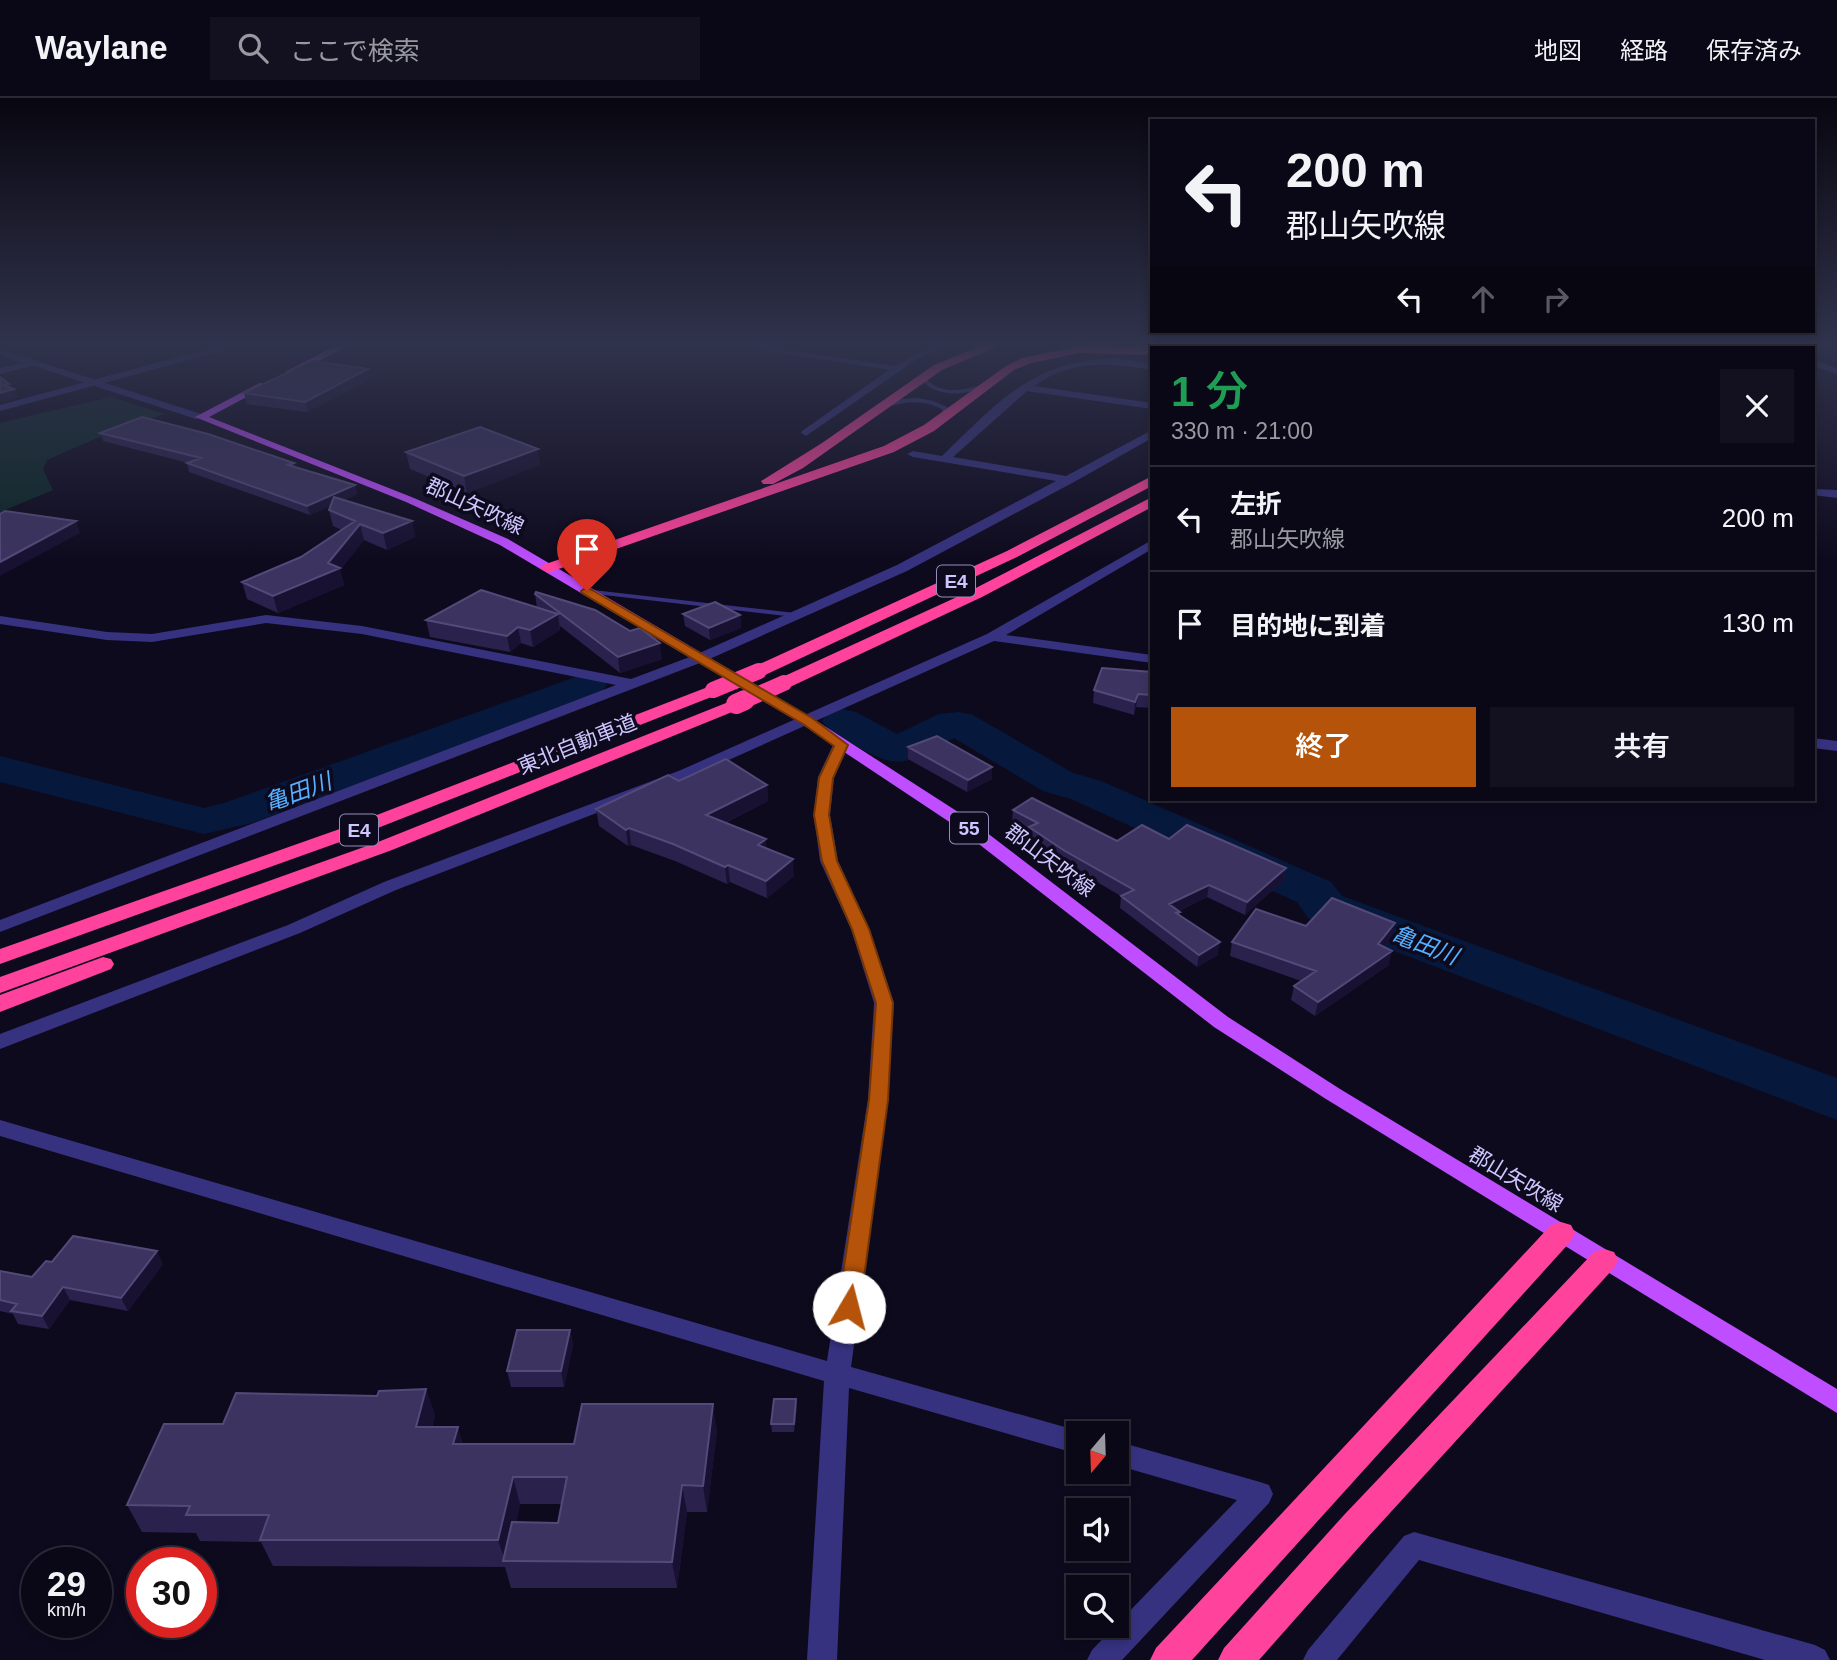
<!DOCTYPE html>
<html lang="ja">
<head>
<meta charset="utf-8">
<style>
	body { margin:0; font-family:Arial,"Noto Sans JP",sans-serif; background:#13111f; color:#f1f3f6; height:100vh; display:flex; flex-direction:column; font-size:26px; white-space:nowrap }
	* { box-sizing:border-box; margin:0 }
	p { font-size:23px; color:#999aa1 }
	.icon { flex:none; width:38px; height:38px; fill:none; stroke:currentColor; stroke-width:2; stroke-linecap:round; stroke-linejoin:round }
	.map { position:relative; flex:1; overflow:hidden }
	.drawer { position:absolute; left:1150px; top:248px; width:665px; height:455px; display:flex; flex-direction:column; background:#0a0816; border-radius:0px; box-shadow:0 4px 10px #0003,0 0 0 2px #2a2935 }
	.drawer>* { flex:none }
	.top-card { position:absolute; left:1150px; top:21px; width:665px; height:214px; border-radius:0px; box-shadow:0 4px 10px #0003,0 0 0 2px #2a2935; background:#0a0816; color:#f1f3f6; overflow:hidden }
	.needle { width:46px; rotate:199deg }
	.controls { position:absolute; left:1066px; top:1323px; display:grid; gap:14px }
	.controls a { display:grid; place-items:center; width:63px; height:63px; border-radius:0px; background:#0a0816; box-shadow:0 4px 10px #0003,0 0 0 2px #2a2935; font-size:35px }
	.speed { position:absolute; left:21px; top:1449px; display:flex; gap:14px; font-size:35px; font-weight:700; text-align:center }
	.speed>* { display:grid; place-content:center; width:91px; height:91px; border-radius:50%; background:#0a0816; box-shadow:0 4px 10px #0003,0 0 0 2px #2a2935; line-height:1 }
	.speed small { font-size:18px; font-weight:400 }
	.speed .limit { border:10px solid #d22; background:#fff; color:#111 }
	.pin { position:absolute; display:grid; place-items:center; width:60px; height:60px; color:#fff; margin:-72px -30px; border-radius:50% 50% 50% 0; rotate:-45deg; box-shadow:0 0 7px #0007 }
	.pin .icon { rotate:45deg }
	.me { position:absolute; width:77px; margin:-38px; rotate:8deg; stroke-linejoin:round; filter:drop-shadow(0 0 5px #0008) }
	.turn { display:flex; align-items:center; gap:24px; height:147px; padding:0 21px; font-size:32px }
	.turn .icon { width:91px; height:91px; stroke-width:2.5 }
	.turn b { display:block; font-size:49px; line-height:60px }
	.lanes { display:flex; align-items:center; height:66px; padding:0 21px; background:#0003; justify-content:center; gap:35px; direction:ltr }
	.lanes .off { opacity:.35 }
	.round { display:grid; place-items:center; flex:none; width:74px; height:74px; border-radius:0px; background:#13111f }
	.overview { display:flex; align-items:center; justify-content:space-between; height:119px; padding:0 21px }
	h1 { font-size:42px; font-weight:600; line-height:52px; color:#1e9e55 }
	.cta { display:flex; gap:14px; margin-top:auto; padding:14px 21px }
	.cta a { flex:1; height:80px; border-radius:0px; background:#b45309; color:#fff; font-size:28px; font-weight:600; line-height:80px; text-align:center }
	.cta a+a { background:#13111f; color:#f1f3f6 }
	ul { padding:0; list-style:none }
	li { display:flex; align-items:center; gap:21px; height:105px; padding:0 21px; border-top:2px solid #2a2935 }
	li div { flex:1 }
	li b { display:block; font-size:26px }
	li em { font-style:normal }
	header { display:flex; align-items:center; gap:42px; box-sizing:border-box; height:98px; padding:0 35px; background:#0a0816; border-bottom:2px solid #2a2935 }
	header strong { font-size:33px }
	nav { display:flex; gap:38px; margin-inline-start:auto; font-size:24px }
	.search { width:490px; height:63px; background:#13111f; display:flex; align-items:center; gap:18px; box-sizing:border-box; padding:0 24px; border-radius:0px; color:#999aa1; font-size:26px }
	.map>svg:first-child { display:block }
	.green { fill:#0d2827 }
	.lines { fill:none; stroke-linecap:round; stroke-linejoin:round }
	.river { fill:#06193c; fill-rule:evenodd }
	.service { fill:#363280; fill-rule:evenodd }
	.minor { fill:#363280; fill-rule:evenodd }
	.tertiary { fill:#363280; fill-rule:evenodd }
	.primary { fill:#be4eff; fill-rule:evenodd }
	.motorway { fill:#ff429c; fill-rule:evenodd }
	.motorway-bridge-far1 { stroke:#ff429c; stroke-width:16 }
	.motorway-bridge { stroke:#ff429c; stroke-width:20 }
	.wall { fill:#2a214d; fill-rule:evenodd }
	.shaded-wall { fill:#181132 }
	.building { fill:#3c3360; stroke:#534a79; stroke-width:2 }
	.route { fill:#b45309; stroke:#753606; stroke-width:2 }
	.labels { text-anchor:middle; dominant-baseline:central; stroke-width:7; stroke-linejoin:round; paint-order:stroke }
	.shield { fill:#0e0a1e; stroke:#948ebc; stroke-width:2 }
	.shield-label { font-size:19px; font-weight:bold; fill:#cec7ff }
	.street-label { font-size:21px; fill:#cec7ff; stroke:#0e0a1e }
	.water-label { font-size:23px; font-style:italic; fill:#55b0ff; stroke:#0e0a1e }
</style>
</head>
<body>
<header>
<strong>Waylane</strong>
<div class="search"><svg class="icon" aria-label="search" viewBox="0 0 24 24"><circle cx="10" cy="10" r="6"/><path d="M15 15l6 6"/></svg>ここで検索</div>
<nav><a>地図</a><a>経路</a><a>保存済み</a></nav>
</header>
<div class="map">
<svg width="1837" height="1562" viewBox="0 0 1837 1562">
	<rect width="100%" height="100%" fill="#0e0a1e"/>
	<path class="green" d="M111,299l54,17 -68,24 -50,22 -4,9 10,21 -53,22v-89z"/>
	<g class="lines">
		<path class="river" d="M587,575l14,4 6,8 -6,8 -349,130 -48,11 -204,-52v-26l204,52 20,-5z
			M842,611l14,3 41,22 42,-20 20,-2 14,3 100,58 28,8 230,101 11,14 495,182v42l-529,-202 -11,-16 -226,-103 -28,-8 -89,-53c-50,25 -50,35 -102,6 -11,-7 -23,-12 -30,-23l6,-9z"/>
		<path class="service" d="M928,274l3,2 -3,7c16,14 37,9 56,3l3,2c-20,9 -47,12 -64,-4l2,-8z
			M917,300l16,3 14,6 2,9 -5,1 -2,-8c-18,-9 -35,-8 -54,-2l-3,-2 17,-6z
			M584,491l211,24 4,2 -4,2 -208,-24 -4,-2z"/>
		<path class="minor" d="M230,245h22l-252,68v-6z
			M716,245h26l153,23 41,-23h13l-32,16 -111,77 -5,-3 1,-2 87,-61z
			M1208,245h88c-15,8 -73,8 -88,0z
			M1421,245h11l-6,5h-10z
			M1751,245h15l10,5h-14z
			M1117,260l35,6v6c-42,-8 -82,-10 -118,16l118,17v6l-125,-18 -74,66 113,19 86,-46v8l-78,44 -167,89 -202,90 -705,271v-12l616,-235 -254,-51 -96,-11 -114,19 -45,-2 -107,-16v-8l107,16 45,2 114,-19 96,11 269,53 64,-24 202,-90 159,-84 -143,-24 -6,-3 6,-3 29,5c57,-55 91,-96 175,-98z
			M34,262l5,3 -2,2 -37,9v-6z
			M1813,262l24,8v6l-24,-8z
			M1813,391l24,1v8l-24,-3z
			M1152,442v9l-146,86 146,20v8l-158,-22 -301,135 -297,114 -96,43 -300,116v-15l288,-109 96,-43 297,-112 306,-136z
			M1813,640l24,3v10l-24,-3z
			M841,642l8,5 -15,32 -4,38 8,46 31,68 25,74 -6,96 -37,268 235,66h-8v21l-229,-66 -12,272h-30l17,-279 -824,-245v-16l827,241 41,-262 6,-96 -23,-74 -31,-68 -6,-46 4,-38 15,-32z
			M1116,1343l144,41 9,3 4,9 -4,9 -147,157h-35l5,-10 145,-150 -121,-35z
			M1414,1434l401,113 10,5 5,10h-65l-346,-100 -82,100h-34l5,-10 96,-114z"/>
		<path class="tertiary" d="M0,251l204,66 1,2 -9,2 -196,-64z"/>
		<path class="primary" d="M341,245h13l-61,31 -8,-2z
			M260,285l9,2 -60,32 205,81 94,41 304,179 157,101 259,198 112,72 497,300v24l-511,-314 -112,-72 -257,-200 -155,-103 -302,-179 -94,-43 -211,-85z"/>
		<path class="motorway" d="M989,245h17l-64,27 -139,98 -30,16h-10l-2,-3 61,-38 112,-78z
			M1133,245h27l18,5h-26v7l-73,-2 -48,10 -17,7 -80,61 -40,21 -341,119 -5,2 -8,-5 3,-3 341,-119 40,-21 82,-59 16,-8 57,-12 58,1z
			M1322,245h18l-11,5h-17z
			M1350,245h12l-4,5h-13z
			M1378,245h12l-4,5h-13z
			M1152,378v10l-135,71 -252,118 -6,1 -9,-5 3,-4 254,-116z
			M1152,399v10l-170,90 -192,90 -6,1 -9,-5 3,-4 192,-88z
			M713,587l9,5 -3,4 -354,139 -365,131v-15l351,-124z
			M736,601l9,5 -3,4 -350,142 -392,143v-16l378,-135z
			M103,859l8,2 3,5 -3,5 -111,43v-17z
			M1561,1124l10,3 4,8 -4,8 -379,419h-42l6,-12 395,-423z
			M1604,1151l10,3 4,8 -4,8 -246,269 -109,123h-41l6,-12 120,-133 250,-263z"/>
		<path class="motorway-bridge-far1" d="M713,592l46,-19
			M741,604l43,-19"/>
		<path class="motorway-bridge" d="M736,606l9,-4"/>
	</g>
	<path class="wall" d="M370,281l-62,33 -61,-8 -3,-11z
		M100,335l194,30 1,4 60,18 2,9 -13,6 68,21 3,16 -28,13 -23,-10 -24,30 4,15 -66,28 -31,-14 -5,-17 59,-25 41,-27 -9,-4 -4,-16 1,-4 -20,9 -121,-43 -2,-9h1l-85,-22z
		M406,354l134,13 -73,28 -57,-24z
		M535,496l127,65 -42,14 -60,-47v4l-27,17 -12,-4 -11,9 -80,-15 -4,-17 111,-12z
		M683,516l57,1 1,13 -31,12 -25,-14z
		M1152,574v36l-16,-1 -2,8 -41,-12 1,-13z
		M908,649l84,32 -25,13 -59,-33z
		M679,683l88,4 1,16 -43,22 42,25 27,28 -27,22 -37,-16 -3,2 -52,-23 -44,-16 -3,1 -29,-20 -3,-17z
		M1013,712l104,31 52,-2 117,29 -2,12 -39,35 -38,-18 -28,14 1,4 38,40 -21,12 -77,-59 1,-12 -57,-33 -36,-24 1,-8 -17,-9z
		M1306,828l86,11 -8,10 5,18 -74,51 -24,-16 3,-14 7,-5 -71,-25 2,-14z
		M52,1164l111,2 -35,47 -58,-11 -21,29 -31,-5 -5,-10 -13,-3v-40l32,6z
		M570,1232l3,15 -9,42h-53l-4,-16z
		M426,1291l9,27 -3,11 31,17h111l143,-13 -10,81h-20l-10,76h-166l-6,-21 -232,-1 -12,-24 -61,-1 -4,-8 -54,-1 -15,-27 96,-81 154,-28zM520,1406h42l-4,19 -42,-1z
		M796,1301l1,8 -3,25h-22l-1,-8z"/>
	<path class="shaded-wall" d="M368,271l2,10 -62,33 -3,-10z
		M9,286l2,6 3,-1 3,9 -17,4v-9l4,-8z
		M538,351l2,16 -73,28 -3,-17z
		M355,387l2,9 -47,21 -3,-9z
		M76,423l4,12 -80,43v-14z
		M412,423l3,16 -28,13 -4,-17z
		M360,426l4,16 -24,30 4,15 -66,28 -5,-17 55,-33z
		M558,516l2,16 -27,17 -3,-17z
		M740,517l1,13 -31,12 -1,-12z
		M518,529l3,16 -11,9 -3,-16z
		M660,545l2,16 -42,14 -2,-16z
		M1138,596l-2,13 -2,8 1,-13z
		M992,669v12l-25,13 1,-12z
		M767,687l1,16 -60,30 -2,-16z
		M629,730l2,17 -3,1 -2,-16z
		M766,741l1,17 -9,-11z
		M793,761l1,17 -27,22 -1,-17z
		M728,767l2,17 -3,2 -2,-17z
		M1286,770l-2,12 -39,35 2,-13z
		M1209,787l-2,12 -39,19 1,-12z
		M1395,825l-3,14 -17,21 3,-14z
		M1220,844l-2,13 -21,12 2,-12z
		M1392,853l-3,14 -74,51 3,-14z
		M157,1153l6,13 -35,47 -7,-13z
		M63,1189l7,13 -21,29 -7,-13z
		M570,1232l3,15 -9,42 -3,-16z
		M426,1291l9,27 -10,38 -9,-27z
		M796,1301l1,8 -3,25v-8z
		M713,1306l4,27 -10,81 -4,-26z
		M458,1329l8,27 -13,-10z
		M513,1379l7,27 -12,57h-3l-7,-21z
		M682,1387l5,27 -10,76 -5,-26z"/>
	<path class="building" d="M313,263l55,8 -63,33 -61,-9z
		M0,279l9,7 -5,1 10,4 -14,4z
		M142,319l66,17 86,29 -6,2 67,20 -48,21 -120,-43 14,-5 -101,-25z
		M480,329l58,22 -74,27 -58,-24z
		M334,399l78,24 -29,12 -23,-9 -32,39 12,5 -67,28 -31,-14 59,-25 54,-36 -26,-11z
		M5,413l71,10 -76,41v-48z
		M481,492l77,24 -28,16 -12,-3 -11,9 -81,-16z
		M536,494l59,18 35,21 10,-3 20,15 -42,14 -83,-63z
		M715,504l25,13 -31,13 -26,-14z
		M1102,570l50,4v23l-14,-1 -3,8 -41,-12z
		M937,638l55,31 -24,13 -60,-33z
		M726,661l41,26 -61,30 60,24 -8,6 35,14 -27,22 -38,-16 -3,2 -52,-23 -44,-16 -3,2 -30,-21 72,-34 11,6z
		M1032,700l85,43 25,-16 27,14 18,-14 99,43 -39,34 -38,-17 -40,19 11,8 -4,1 44,29 -21,13 -78,-59 13,-6 -69,-39 -36,-24 9,-4 -25,-13z
		M1332,800l63,25 -17,21 14,7 -74,51 -24,-16 22,-15 -84,-29 24,-33 50,17z
		M73,1138l84,15 -36,47 -58,-11 -21,29 -31,-5 6,-7 -17,-4v-29l32,6 14,-16 6,1z
		M517,1232h53l-9,41h-54z
		M426,1291l-10,38h42l-5,17h121l8,-40h131l-10,82 -21,-1 -10,77 -169,-1 9,-39 46,1 9,-46h-54l-15,63h-238l9,-25h-83l4,-9 -63,-1 37,-81h59l13,-31 141,3 2,-5z
		M774,1301h22l-2,25h-23z"/>
	<linearGradient id="sky" x2="0" y2="1"><stop stop-color="#080610"/><stop offset="0.53" stop-color="#30334c"/><stop offset="1" stop-color="#30334c" stop-opacity="0"/></linearGradient>
	<rect width="1837" height="464" fill="url(#sky)"/>
	<path class="route" d="M587,489l225,131 36,27 -15,33 -4,37 8,46 32,68 24,74 -5,97 -28,207 -3,6 -8,3 -8,-3 -3,-6 31,-207 7,-97 -24,-74 -30,-68 -8,-46 5,-37 15,-32 -31,-22 -221,-131 -1,-2z"/>
	<g class="labels">
		<g class="shield">
			<rect x="937" y="467.5" width="38" height="31" rx="5"/>
			<rect x="950" y="714.5" width="38" height="31" rx="5"/>
			<rect x="340" y="716.5" width="38" height="31" rx="5"/>
		</g>
		<g class="shield-label">
			<text x="956" y="483">E4</text>
			<text x="969" y="730">55</text>
			<text x="359" y="732">E4</text>
		</g>
		<g class="street-label">
			<text transform="translate(475 408) rotate(25)">郡山矢吹線</text>
			<text transform="translate(577 646) rotate(-22)">東北自動車道</text>
			<text transform="translate(1050 762) rotate(37)">郡山矢吹線</text>
			<text transform="translate(1516 1081) rotate(31)">郡山矢吹線</text>
		</g>
		<g class="water-label">
			<text transform="translate(298 694) rotate(-20)">亀田川</text>
			<text transform="translate(1425 847) rotate(21)">亀田川</text>
		</g>
	</g>
</svg>
<div class="controls">
<a><svg class="needle" viewBox="-14 -14 28 28"><path d="M0-13l5 13h-10z" fill="#e53935"/><path d="M0 13l5-13h-10z" fill="#999aa1"/></svg></a>
<a><svg class="icon" aria-label="sound" viewBox="0 0 24 24"><path d="M4 9h4l5-4v14l-5-4H4zM17 9q2 3 0 6"/></svg></a>
<a><svg class="icon" aria-label="search" viewBox="0 0 24 24"><circle cx="10" cy="10" r="6"/><path d="M15 15l6 6"/></svg></a>
</div>
<div class="speed"><div>29<small>km/h</small></div><div class="limit">30</div></div>
<div class="pin" style="left:587px;top:493px;background:#d93025"><svg class="icon" aria-label="arrive" viewBox="0 0 24 24"><path d="M6 21V4h12l-3 4 3 4H6"/></svg></div>
<svg class="me" style="left:849px;top:1209px" viewBox="-20 -20 40 40"><circle r="19" fill="#fff"/><path d="M0-13L10 11 0 6-10 11z" fill="#b45309"/></svg>
<div class="top-card">
<div class="turn"><svg class="icon" aria-label="left" viewBox="0 0 24 24"><path d="M17 20v-9H6M10 6l-5 5 5 5"/></svg><div><b>200 m</b>郡山矢吹線</div></div>
<div class="lanes"><svg class="icon" aria-label="left" viewBox="0 0 24 24"><path d="M17 20v-9H6M10 6l-5 5 5 5"/></svg><svg class="icon off" aria-label="ahead" viewBox="0 0 24 24"><path d="M12 20V5M6 11l6-6 6 6"/></svg><svg class="icon off" aria-label="right" viewBox="0 0 24 24"><path d="M7 20v-9h11M14 6l5 5-5 5"/></svg></div>
</div>
<section class="drawer">
<div class="overview"><div><h1>1 分</h1><p>330 m · 21:00</p></div><a class="round"><svg class="icon" aria-label="close" viewBox="0 0 24 24"><path d="M6 6l12 12M18 6L6 18"/></svg></a></div>
<ul>
<li><svg class="icon" aria-label="left" viewBox="0 0 24 24"><path d="M17 20v-9H6M10 6l-5 5 5 5"/></svg><div><b>左折</b><p>郡山矢吹線</p></div><em>200 m</em></li>
<li><svg class="icon" aria-label="arrive" viewBox="0 0 24 24"><path d="M6 21V4h12l-3 4 3 4H6"/></svg><div><b>目的地に到着</b></div><em>130 m</em></li>
</ul>
<div class="cta"><a>終了</a><a>共有</a></div>
</section>
</div>
</body>
</html>
